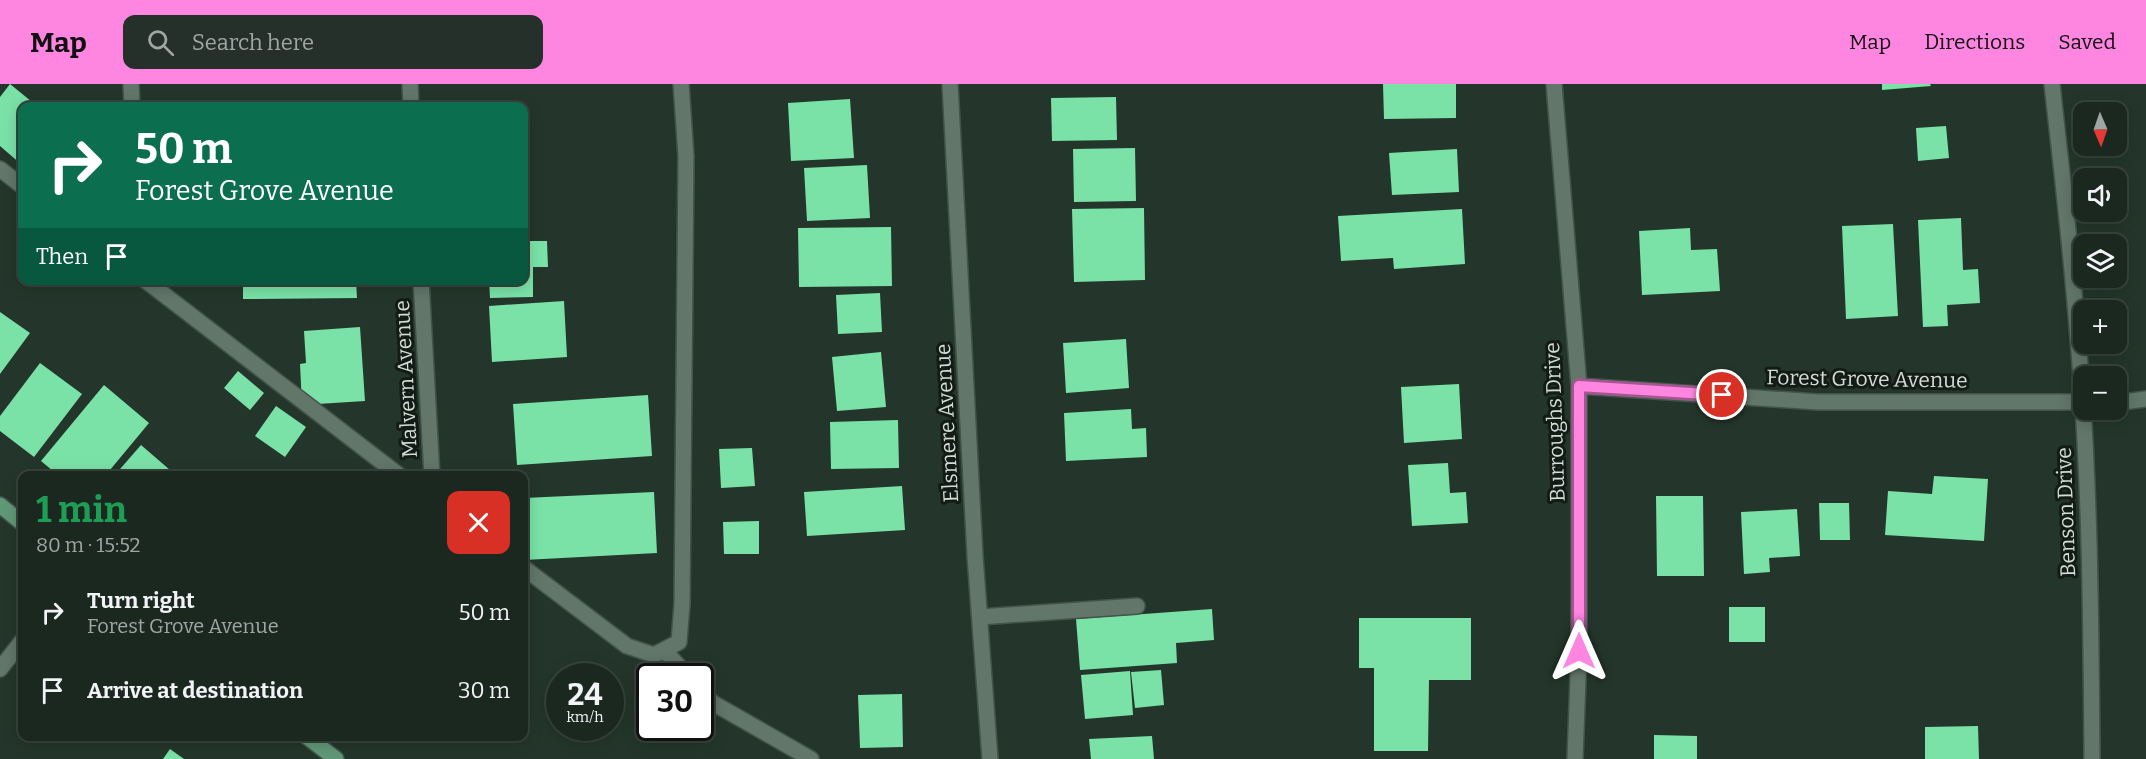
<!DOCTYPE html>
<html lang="en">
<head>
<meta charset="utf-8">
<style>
	body { margin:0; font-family:Bitter,serif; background:#243029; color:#f1f3f6; height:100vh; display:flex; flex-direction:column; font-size:22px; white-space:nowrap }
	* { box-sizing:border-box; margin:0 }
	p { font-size:20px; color:#a0a6a5 }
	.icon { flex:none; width:33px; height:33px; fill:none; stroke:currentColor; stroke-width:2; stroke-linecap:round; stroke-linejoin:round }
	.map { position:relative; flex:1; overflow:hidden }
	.details { position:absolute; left:18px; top:387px; width:510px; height:270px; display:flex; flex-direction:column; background:#1b2820; border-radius:12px; box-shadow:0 3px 15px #0003,0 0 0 2px #39443e }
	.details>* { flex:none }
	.top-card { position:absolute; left:18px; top:18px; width:510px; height:183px; border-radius:12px; box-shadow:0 3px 15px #0003,0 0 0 2px #39443e; background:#0b6e4f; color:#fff; overflow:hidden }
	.needle { width:39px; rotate:178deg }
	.buttons { position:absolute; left:2073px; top:18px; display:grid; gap:12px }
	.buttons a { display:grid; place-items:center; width:54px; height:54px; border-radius:12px; background:#1b2820; box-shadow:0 3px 15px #0003,0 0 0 2px #39443e; font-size:30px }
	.speed { position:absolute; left:546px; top:579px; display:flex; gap:12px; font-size:30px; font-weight:700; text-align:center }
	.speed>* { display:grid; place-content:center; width:78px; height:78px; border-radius:50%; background:#1b2820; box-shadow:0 3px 15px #0003,0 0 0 2px #39443e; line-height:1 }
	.speed small { font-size:15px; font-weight:400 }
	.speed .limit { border:3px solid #111; border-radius:9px; background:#fff; color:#111 }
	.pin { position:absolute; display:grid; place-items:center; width:51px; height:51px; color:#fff; margin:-26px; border:3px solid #fff; border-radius:50%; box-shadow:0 2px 6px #0007 }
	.me { position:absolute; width:66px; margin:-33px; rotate:0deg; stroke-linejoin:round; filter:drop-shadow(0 0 4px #0008) }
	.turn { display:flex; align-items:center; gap:21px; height:126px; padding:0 18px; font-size:27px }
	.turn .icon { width:78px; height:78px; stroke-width:2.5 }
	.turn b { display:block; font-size:42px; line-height:51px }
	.then { display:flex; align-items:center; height:57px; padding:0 18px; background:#0003; gap:12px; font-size:22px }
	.round { display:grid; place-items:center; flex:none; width:63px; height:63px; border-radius:12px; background:#243029 }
	.summary { display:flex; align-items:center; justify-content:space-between; height:102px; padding:0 18px }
	h1 { font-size:36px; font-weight:700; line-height:45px; color:#1e9e55 }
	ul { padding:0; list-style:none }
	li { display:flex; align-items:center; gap:18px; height:78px; padding:0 18px }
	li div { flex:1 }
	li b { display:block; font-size:22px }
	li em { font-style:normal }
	header { display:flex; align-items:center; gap:36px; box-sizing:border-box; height:84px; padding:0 30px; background:#fe85e0; color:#111 }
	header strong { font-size:28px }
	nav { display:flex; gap:33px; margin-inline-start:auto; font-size:21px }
	.search { width:420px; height:54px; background:#243029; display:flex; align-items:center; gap:15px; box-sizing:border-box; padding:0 21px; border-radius:12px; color:#a0a6a5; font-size:22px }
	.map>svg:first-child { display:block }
	.building { fill:#7ae2a7 }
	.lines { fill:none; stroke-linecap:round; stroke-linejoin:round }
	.service-casing { stroke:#43534a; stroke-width:18 }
	.minor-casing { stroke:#43534a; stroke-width:18 }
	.primary-casing { stroke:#43534a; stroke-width:18 }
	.service { stroke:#62766a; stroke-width:15 }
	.minor { stroke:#62766a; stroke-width:15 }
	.primary { stroke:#619878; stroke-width:15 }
	.route-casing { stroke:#a55692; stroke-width:15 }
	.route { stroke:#fe85e0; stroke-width:10 }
	.labels { text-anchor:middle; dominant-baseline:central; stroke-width:6; stroke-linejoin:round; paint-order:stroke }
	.street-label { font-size:21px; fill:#d2ddd6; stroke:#131b16 }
</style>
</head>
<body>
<header>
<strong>Map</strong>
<div class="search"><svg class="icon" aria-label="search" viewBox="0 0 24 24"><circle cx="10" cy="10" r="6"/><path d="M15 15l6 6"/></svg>Search here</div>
<nav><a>Map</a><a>Directions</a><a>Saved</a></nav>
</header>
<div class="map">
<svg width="2146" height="675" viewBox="0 0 2146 675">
	<rect width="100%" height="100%" fill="#24362b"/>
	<path class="building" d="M10,0l27,22h-15v59l-22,-19v-49z
		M1383,0h73v34l-72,1z
		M1882,0h48l1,2 -49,4z
		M1116,13l1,43 -65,1 -1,-43z
		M850,15l4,59 -63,3 -3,-58z
		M1946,42l3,32 -31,3 -2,-33z
		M1135,64l1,53 -62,1 -1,-53z
		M1457,65l2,43 -67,3 -3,-42z
		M867,81l3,53 -63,3 -3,-53z
		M1144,124l1,72 -71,2 -2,-73z
		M1462,125l3,55 -71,5 -1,-11 -52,3 -3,-45z
		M1961,134l2,52 15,-1 2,34 -33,2 1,21 -25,1 -5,-107z
		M1893,140l5,92 -52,3 -4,-93z
		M891,143l1,59 -93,1 -1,-59z
		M1690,144l1,22 26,-1 3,42 -78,4 -3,-64z
		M524,157h23l1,26h-15v30l-43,1 -1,-18h35z
		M243,196h113l1,18 -114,1z
		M880,209l2,39 -44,2 -2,-39z
		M564,217l3,56 -75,5 -3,-56z
		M0,228l30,21 -30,41z
		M360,243l5,74 -63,4 -2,-41 6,-1 -2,-32z
		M1126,255l3,49 -63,5 -3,-50z
		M881,268l5,55 -49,4 -5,-54z
		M40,279l42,31 -48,63 -34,-26v-15z
		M238,287l26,22 -14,17 -26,-22z
		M1459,300l3,55 -58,4 -3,-56z
		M104,301l45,38 -44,53h-46l-18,-15z
		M648,311l4,61 -135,9 -4,-61z
		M276,322l30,21 -21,30 -30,-21z
		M1131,325l1,20 14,-1 1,29 -81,4 -2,-48z
		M898,336l1,48 -68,1 -1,-47z
		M141,361l36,31h-63z
		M752,364l3,38 -34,2 -2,-39z
		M1448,379l2,30 16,-1 2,31 -56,3 -4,-61z
		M1934,392l54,3 -4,62 -99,-6 3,-44 44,3z
		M902,402l3,44 -98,6 -3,-44z
		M654,408l3,61 -133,7v-62z
		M1656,412h47l1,80h-47z
		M1819,419h30l1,37h-30z
		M1797,425l3,47 -31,2 1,14 -26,2 -3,-62z
		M759,437v33h-35l-1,-32z
		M1729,523h36v35h-36z
		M1212,525l2,31 -38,3 1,20 -97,7 -4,-51z
		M1359,534h112v62h-42l-1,71h-54v-83h-15z
		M1161,586l3,35 -29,3 -4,-36z
		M1130,587l3,44 -48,4 -4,-44z
		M902,610l1,53 -43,1 -2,-53z
		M1978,642l1,33h-54v-32z
		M1654,651l43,1v23h-43z
		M1152,652l2,23h-63l-2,-20z
		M170,665l14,10h-21z"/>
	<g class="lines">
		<defs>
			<path id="service" d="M131,0l1,22
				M0,85l22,17
				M145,196l255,196
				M524,484l103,78 27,9 25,-13 3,-38 4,-448 -5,-72
				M980,533l157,-11
				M664,566l24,26
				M700,606l13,13 98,56"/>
			<path id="minor" d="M410,0l1,22
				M950,0l25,472 15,203
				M1554,0l25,302v265l-4,108
				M2052,0c9,81 19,163 25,244 13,143 14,287 15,431
				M421,196l11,196
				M1579,302l239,16h266
				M2116,319l30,-4
				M0,585l22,-28"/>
			<path id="primary" d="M0,421l22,18
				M306,652l30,23"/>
		</defs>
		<use href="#service" class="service-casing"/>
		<use href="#minor" class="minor-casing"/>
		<use href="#primary" class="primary-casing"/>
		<use href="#service" class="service"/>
		<use href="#minor" class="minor"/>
		<use href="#primary" class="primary"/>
	</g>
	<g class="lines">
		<defs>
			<path id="route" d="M1579,567v-265l143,9"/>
		</defs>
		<use href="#route" class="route-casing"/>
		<use href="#route" class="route"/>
	</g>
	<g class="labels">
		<g class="street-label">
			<text transform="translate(406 295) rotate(-93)">Malvern Avenue</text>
			<text transform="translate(1867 295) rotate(1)">Forest Grove Avenue</text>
			<text transform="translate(1555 338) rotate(-92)">Burroughs Drive</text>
			<text transform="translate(947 339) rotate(-93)">Elsmere Avenue</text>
			<text transform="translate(2066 428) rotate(-92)">Benson Drive</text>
		</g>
	</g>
</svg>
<div class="buttons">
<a><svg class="needle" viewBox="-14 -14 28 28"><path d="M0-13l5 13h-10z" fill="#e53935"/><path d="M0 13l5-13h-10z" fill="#a0a6a5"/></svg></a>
<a><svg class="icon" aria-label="sound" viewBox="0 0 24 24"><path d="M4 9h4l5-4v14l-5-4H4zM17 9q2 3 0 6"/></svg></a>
<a><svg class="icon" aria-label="layers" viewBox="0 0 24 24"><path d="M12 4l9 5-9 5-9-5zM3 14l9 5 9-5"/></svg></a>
<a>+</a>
<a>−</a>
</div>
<div class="speed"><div>24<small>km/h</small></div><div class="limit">30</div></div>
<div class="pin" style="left:1722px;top:311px;background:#d93025"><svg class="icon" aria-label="arrive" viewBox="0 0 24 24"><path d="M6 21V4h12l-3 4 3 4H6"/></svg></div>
<svg class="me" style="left:1579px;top:567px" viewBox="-20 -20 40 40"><path d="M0-17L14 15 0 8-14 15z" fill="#fe85e0" stroke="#fff" stroke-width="4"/></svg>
<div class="top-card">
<div class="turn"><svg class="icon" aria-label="right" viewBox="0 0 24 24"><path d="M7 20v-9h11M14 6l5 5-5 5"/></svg><div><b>50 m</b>Forest Grove Avenue</div></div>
<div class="then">Then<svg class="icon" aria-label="arrive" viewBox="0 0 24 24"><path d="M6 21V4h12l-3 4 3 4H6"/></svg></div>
</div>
<section class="details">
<div class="summary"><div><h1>1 min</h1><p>80 m · 15:52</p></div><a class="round" style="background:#d93025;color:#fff"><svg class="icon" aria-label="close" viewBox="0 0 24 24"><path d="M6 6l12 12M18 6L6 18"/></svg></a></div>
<ul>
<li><svg class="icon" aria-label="right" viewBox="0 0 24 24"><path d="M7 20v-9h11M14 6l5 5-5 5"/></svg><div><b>Turn right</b><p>Forest Grove Avenue</p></div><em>50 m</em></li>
<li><svg class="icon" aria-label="arrive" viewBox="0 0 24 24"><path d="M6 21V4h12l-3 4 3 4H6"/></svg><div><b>Arrive at destination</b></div><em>30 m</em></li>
</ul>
</section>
</div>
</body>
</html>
